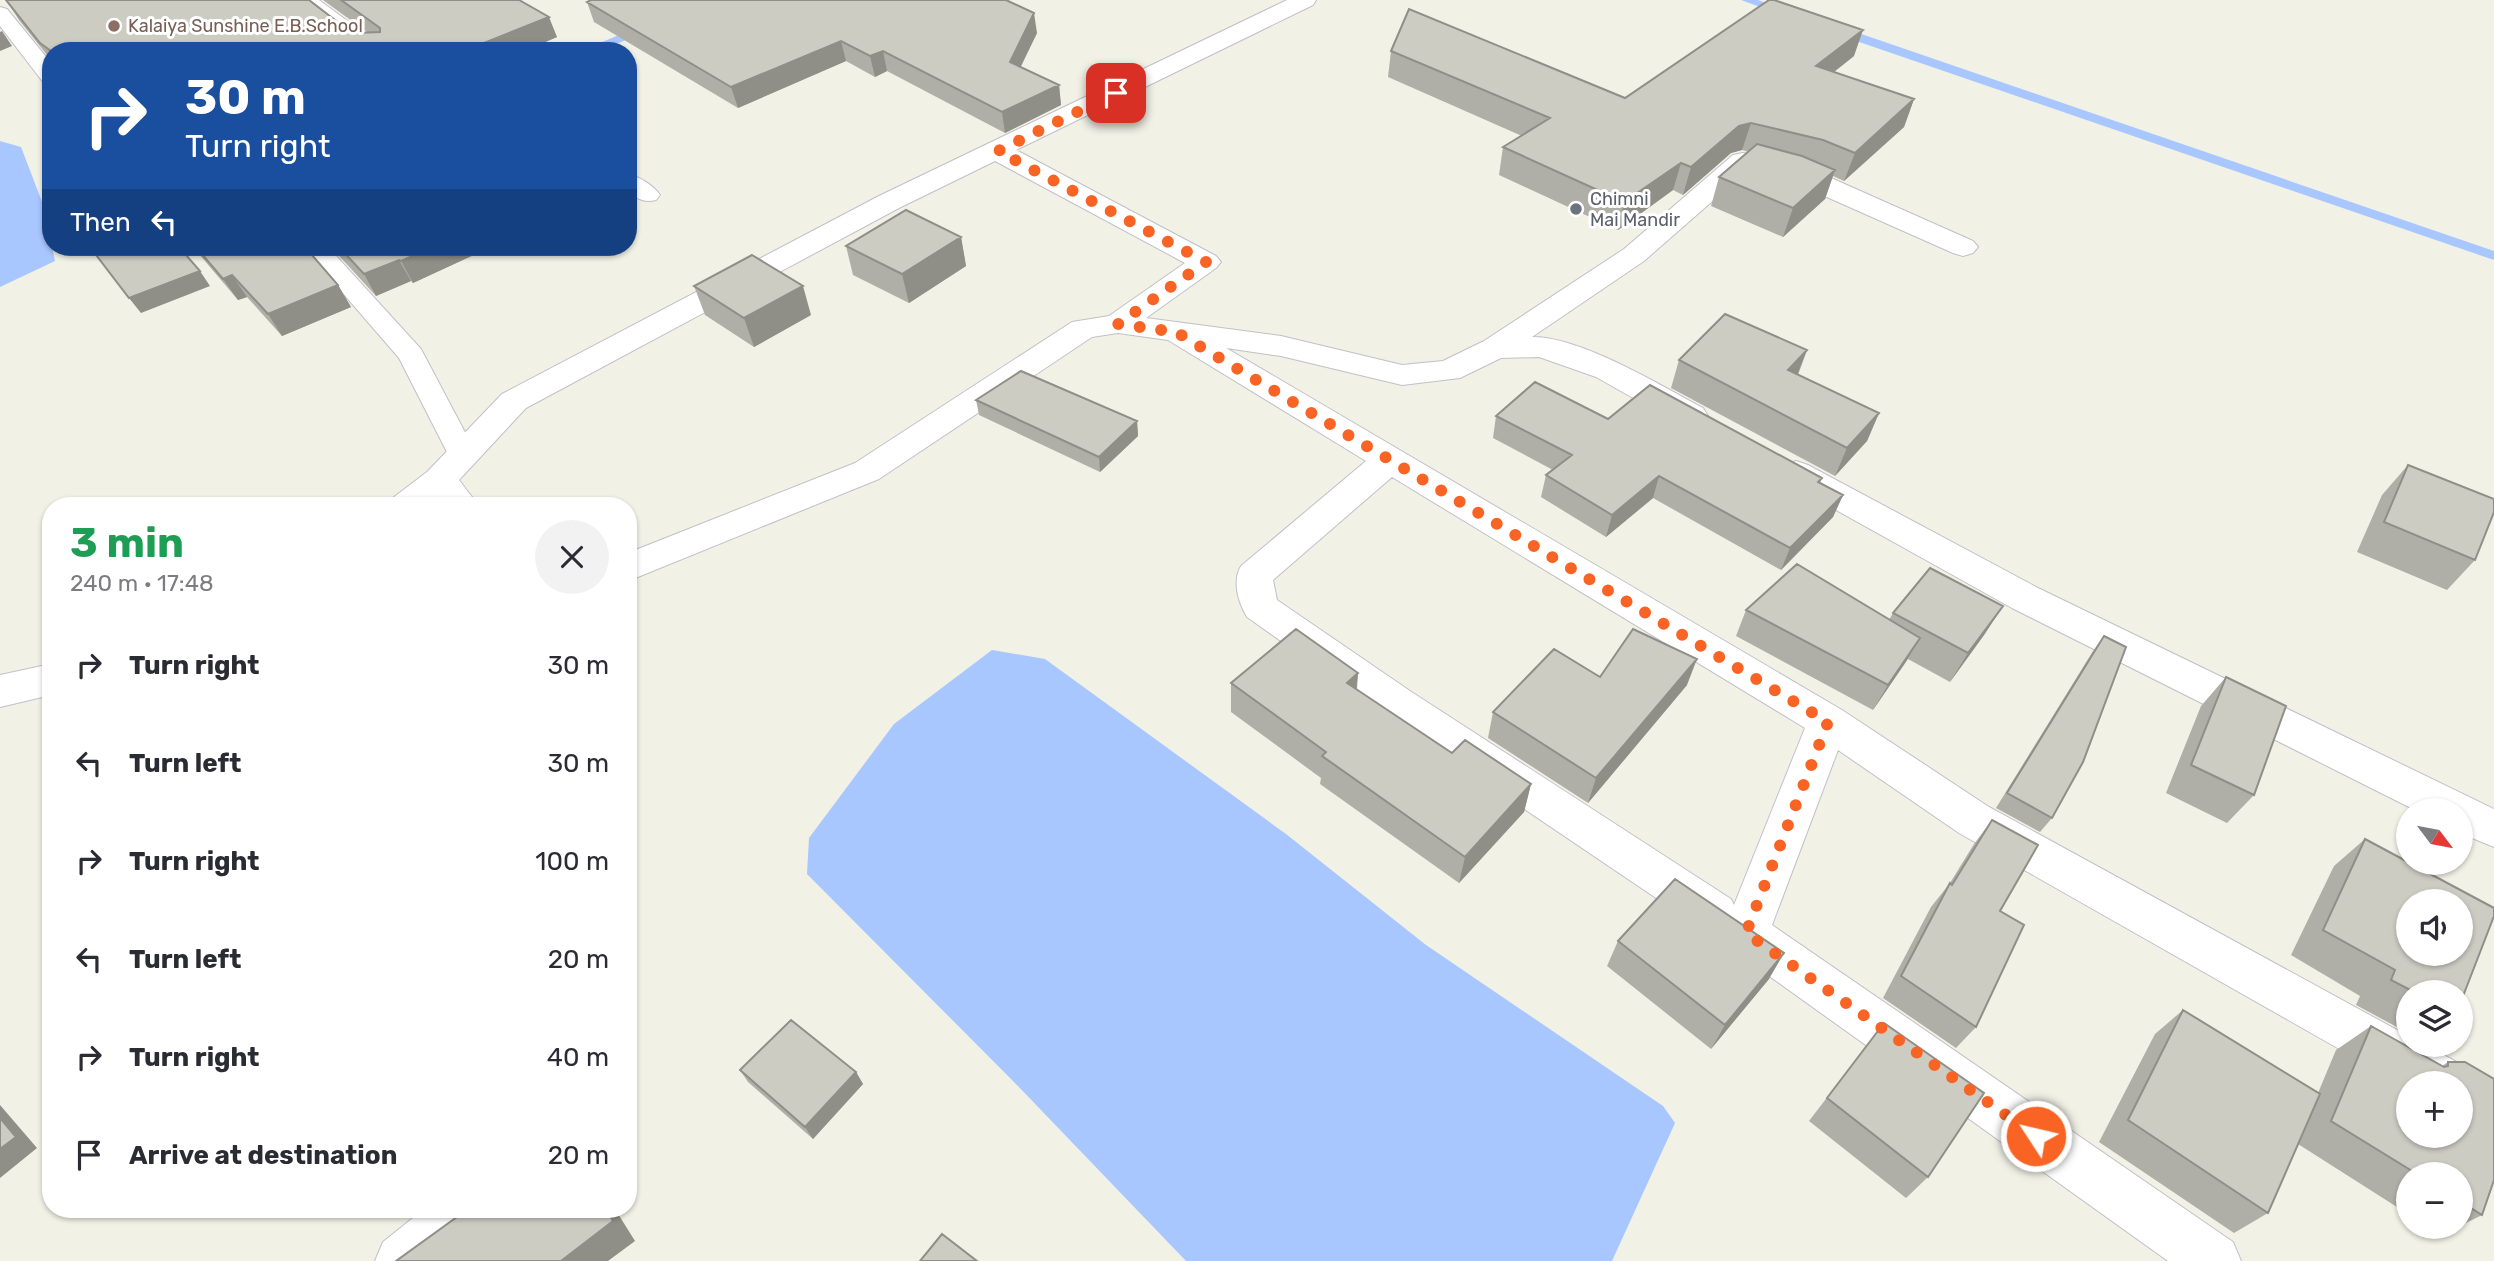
<!DOCTYPE html>
<html lang="en">
<head>
<meta charset="utf-8">
<style>
	body { margin:0; font-family:Rubik,sans-serif; background:#f2f2f3; color:#2b2b33; height:100vh; display:flex; flex-direction:column; font-size:26px; white-space:nowrap }
	* { box-sizing:border-box; margin:0 }
	p { font-size:23px; color:#7c7c81 }
	.icon { flex:none; width:38px; height:38px; fill:none; stroke:currentColor; stroke-width:2; stroke-linecap:round; stroke-linejoin:round }
	.map { position:relative; flex:1; overflow:hidden }
	.panel { position:absolute; left:42px; top:497px; width:595px; height:721px; display:flex; flex-direction:column; background:#fff; border-radius:28px; box-shadow:0 2px 5px #0004 }
	.panel>* { flex:none }
	.hud { position:absolute; left:42px; top:42px; width:595px; height:214px; border-radius:28px; box-shadow:0 2px 5px #0004; background:#1a4fa0; color:#fff; overflow:hidden }
	.needle { width:46px; rotate:122deg }
	.tools { position:absolute; left:2396px; top:798px; display:grid; gap:14px }
	.tools a { display:grid; place-items:center; width:77px; height:77px; border-radius:50%; background:#fff; box-shadow:0 2px 5px #0004; font-size:35px }
	.pin { position:absolute; display:grid; place-items:center; width:60px; height:60px; color:#fff; margin:-30px; border-radius:14px; box-shadow:0 4px 10px #0006 }
	.me { position:absolute; width:77px; margin:-38px; rotate:305deg; stroke-linejoin:round; filter:drop-shadow(0 0 5px #0008) }
	.turn { display:flex; align-items:center; gap:24px; height:147px; padding:0 28px; font-size:32px }
	.turn .icon { width:91px; height:91px; stroke-width:2.5 }
	.turn b { display:block; font-size:49px; line-height:60px }
	.then { display:flex; align-items:center; height:66px; padding:0 28px; background:#0003; gap:14px; font-size:26px }
	.round { display:grid; place-items:center; flex:none; width:74px; height:74px; border-radius:37px; background:#f2f2f3 }
	.overview { display:flex; align-items:center; justify-content:space-between; height:119px; padding:0 28px }
	h1 { font-size:42px; font-weight:700; line-height:52px; color:#1e9e55 }
	ul { padding:0; list-style:none }
	li { display:flex; align-items:center; gap:21px; height:98px; padding:0 28px }
	li div { flex:1 }
	li b { display:block; font-size:26px }
	li em { font-style:normal }
	.map>svg:first-child { display:block }
	.water { fill:#a8c6ff }
	.lines { fill:none; stroke-linecap:round; stroke-linejoin:round }
	.stream { fill:#a8c6ff; fill-rule:evenodd }
	.service-casing { stroke:#c0c1c8; stroke-width:2 }
	.minor-casing { stroke:#c0c1c8; stroke-width:2 }
	.service { fill:#fff; fill-rule:evenodd }
	.minor { fill:#fff; fill-rule:evenodd }
	.wall { fill:#afafa8 }
	.shaded-wall { fill:#8f8f88 }
	.building { fill:#ccccc3; stroke:#8f8f88; stroke-width:2; fill-rule:evenodd }
	.route { stroke:#f96424; stroke-width:12; stroke-dasharray:0 21.6 }
	.education-dot { fill:#8d6e63; stroke:#fff; stroke-width:2.5 }
	.worship-dot { fill:#6b7280; stroke:#fff; stroke-width:2.5 }
	.labels { text-anchor:middle; dominant-baseline:central; stroke-width:6; stroke-linejoin:round; paint-order:stroke }
	.far-education-label { font-size:18px; fill:#785e54; stroke:#fff; text-anchor:start }
	.far-worship-label { font-size:18px; fill:#5b616d; stroke:#fff; text-anchor:start }
</style>
</head>
<body>
<div class="map">
<svg width="2494" height="1261" viewBox="0 0 2494 1261">
	<rect width="100%" height="100%" fill="#f1f1e6"/>
	<path class="water" d="M0,141l21,6 23,60 11,54 -55,26z
		M992,650l53,9 241,175 140,111 237,161 12,17 -63,138h-426l-173,-180 -206,-207 2,-36 85,-114z"/>
	<g class="lines">
		<path class="stream" d="M1741,0h17l34,13 -10,2z
			M645,24l6,4 -2,3 -51,20h-17z
			M1833,27h8l653,224v9l-661,-227z
			M51,199v8l-33,9 -7,-4 2,-3z"/>
		<defs>
			<path id="service" d="M296,0h23l69,51h-24z
				M0,7l7,2 44,54v20l-8,-1 -43,-56z
				M628,174c12,3 25,11 32,21l-4,5c-12,3 -18,-1 -28,-8z
				M303,247h25l93,102 56,106 -5,7 -10,3 -10,-3 -53,-104z"/>
			<path id="minor" d="M1287,0h29l-3,5 -297,145 200,106 5,6 -5,6 -70,50 135,18 121,29 41,-4 41,-20 140,-92 109,-94 10,-2 70,17 160,71 5,6 -5,6 -10,3 -10,-3 -160,-71 -45,-12 -104,91 -112,76c47,-1 128,48 171,71l5,8 -5,8 -12,3 -12,-3 -83,-47 -57,-20 -38,1 -41,20 -58,7 -121,-29 -55,-8 616,362 147,97 419,229v9h17l39,21 7,17 -7,17 -4,1v-18h-52v5l-449,-255 -121,-83 -66,175 461,317 8,19h-73l-438,-313 -7,-15 1,-3 -9,3 -16,-6 -317,-214 -135,-96c-9,-15 -15,-36 -6,-51l125,-105 -198,-121 -50,-7 -26,4 -213,142 -251,102v-28l227,-90 217,-141 37,-6 76,-53 -190,-102 -96,47 -373,200 -67,72 20,26h-38l-4,-6 -7,6h-41l5,-9 33,-25 75,-78 377,-198zM1392,477l413,251 -71,177 -3,-6 -321,-208 -133,-91 -4,-20z
				M1796,461l12,4 230,123 456,221v38l-34,-14v-23h-45l-403,-202 -228,-127 -5,-8 5,-8z
				M51,664v31l-51,12v-32z
				M424,1209h68l-7,19 -41,33h-69l8,-19z"/>
		</defs>
		<use href="#service" class="service-casing"/>
		<use href="#minor" class="minor-casing"/>
		<use href="#service" class="service"/>
		<use href="#minor" class="minor"/>
	</g>
	<path class="wall" d="M6,0l346,33 15,-1 -44,-32h196l38,37 -33,14h-473v9l-32,-40z
		M587,2l450,31 -17,34 39,18 2,20 -56,28 -118,-62 -12,6 -29,-16 -108,47 -144,-86z
		M1391,51l234,47 229,-42 -20,16 80,27 -10,28 -60,54 -11,-5 -8,23 -42,38 -72,-31 8,-29 30,-25 -7,-2 -11,3 -48,42 -10,-5 -55,40 -119,-55 4,-28 19,-11 -134,-59z
		M961,237l5,29 -57,37 -56,-28 -7,-29z
		M193,247h112l33,38 13,22 -69,29 -35,-39 -9,3z
		M331,247h160l-78,36 -2,-2 -35,15z
		M694,286l117,29 -57,32 -49,-32z
		M1807,350l-9,25 81,38 -12,28 -32,35 -164,-88 8,-28z
		M976,400l161,21 1,15 -38,36 -121,-57z
		M1496,416l112,3 214,59 -2,5 23,12 -10,22 -52,53 -128,-72 -47,39 -65,-40 5,-22 7,-5 -60,-32z
		M2408,465l67,95 -28,30 -90,-38 25,-57z
		M2003,606l-19,29 -34,47 -42,-23 -35,51 -137,-74 10,-26 143,10 4,-7z
		M2104,636l-52,182 -12,14 -44,-24 97,-157z
		M1358,673l-1,17 95,63 79,31 -7,28 -65,71 -139,-99 1,-6 -90,-66v-29z
		M1600,677l87,8 -99,118 -100,-65 5,-26z
		M2226,677l28,118 -27,28 -61,-30 35,-87z
		M1992,820l8,91 -24,116 -20,21 -73,-50 48,-91 19,-24 24,-39z
		M2365,839l95,153h-52v41l-52,-28 4,-9 -69,-41 43,-89z
		M1618,941l151,38 -58,70 -104,-83z
		M2183,1010l135,83 18,-43 35,-24 71,40 6,-4 34,153 -22,11v-52h-52v40l-110,-70 -30,69 -34,20 -135,-91 56,-108z
		M1884,1023l44,154 -22,21 -97,-77z
		M740,1070l116,2 7,12 -50,55 -65,-57z
		M2428,1227h30l-17,8z"/>
	<path class="shaded-wall" d="M1034,13l3,20 -24,50 -3,-21z
		M549,17l8,20 -33,14h-60z
		M1863,30l-9,26 -47,37 9,-27z
		M2,31l10,15 -12,5v-19z
		M841,41l5,20 -108,47 -7,-21z
		M289,44l3,7h-21z
		M883,51l4,20 -12,6 -5,-21z
		M1059,85l2,20 -56,28 -3,-21z
		M1914,99l-10,28 -60,54 11,-28z
		M1751,123l-9,27 -11,3 -48,42 8,-28 48,-41z
		M1681,163l-8,27 -55,40 6,-28z
		M1835,170l-10,29 -42,38 10,-29z
		M961,237l5,29 -57,37 -7,-29z
		M433,247h58l-78,36 -12,-22z
		M399,260l12,21 -35,15 -12,-22z
		M200,271l10,15 -69,27 -12,-15z
		M232,275l15,22 -9,3 -15,-21z
		M338,285l13,22 -69,29 -14,-22z
		M803,286l8,29 -57,32 -10,-29z
		M1807,350l-11,28 -8,-8z
		M1879,413l-12,28 -32,35 12,-28z
		M1137,421l1,15 -38,36 -1,-15z
		M1659,476l-6,22 -47,39 6,-22z
		M1843,495l-10,22 -52,53 9,-22z
		M2003,606l-19,29 -34,47 18,-29z
		M1920,638l-15,25 -32,47 15,-25z
		M1697,659l-10,26 -99,118 8,-25z
		M1358,673l-3,29 -8,-19z
		M1531,784l-7,28 -65,71 6,-26z
		M1784,953l-15,26 -58,70 14,-24z
		M856,1072l7,12 -50,55 -8,-12z
		M0,1105l37,43 -37,30z
		M606,1209h9l20,32 -27,20h-47z"/>
	<path class="building" d="M6,0h303l43,33 28,-1v-4l-39,-28h178l30,17 -85,34h-166l-9,-7 -18,7h-220l-11,-8z
		M591,0h415l28,13 -24,49 49,23 -57,27 -119,-61 -13,5 -29,-15 -110,46 -144,-85z
		M1769,0h5l89,30 -47,36 98,33 -59,54 -32,-13 -72,-17 -12,3 -48,41 -10,-4 -57,39 -121,-55 47,-29 -159,-67 18,-42 216,89z
		M1757,144l45,12 33,14 -42,38 -74,-31z
		M906,210l55,27 -59,37 -56,-28z
		M105,247h74l21,24 -71,27 -36,-47z
		M196,247h109l33,38 -70,29 -36,-39 -9,4z
		M339,247h94l-32,14 -2,-1 -35,14z
		M752,255l51,31 -59,32 -50,-32z
		M1725,314l82,36 -19,20 91,43 -32,35 -168,-88z
		M1021,371l116,50 -38,36 -123,-57z
		M1535,382l73,37 42,-34 172,93 -4,4 25,13 -53,53 -131,-72 -47,39 -66,-40 26,-20 -76,-39z
		M2408,465l86,34v13l-19,48 -91,-38z
		M1797,564l123,74 -32,47 -142,-75z
		M1930,568l73,38 -35,47 -75,-40z
		M1296,629l62,44 -11,10 105,70 13,-13 66,44 -66,73 -143,-101 4,-4 -95,-69z
		M1633,629l64,30 -101,119 -103,-66 61,-63 46,28z
		M2104,636l22,11 -43,115 -31,56 -45,-25z
		M2226,677l60,29 -32,89 -63,-30z
		M1992,820l46,25 -38,66 24,14 -48,102 -75,-51 49,-93 2,2z
		M2365,839l129,69v8l-34,88v-12h-46l-23,-12 4,-10 -72,-40zM2408,901h52v53h-52z
		M1675,879l109,74 -59,72 -107,-84z
		M2183,1010l137,84 -52,119 -140,-93z
		M791,1020l65,52 -51,55 -65,-57z
		M1884,1023l100,70 -56,84 -101,-79z
		M2371,1026l73,41 4,-1v-4h17l29,17v101l-12,35 -22,-14v-27h-43l-86,-53zM2408,1083h52v53h-52z
		M0,1118l16,19 -16,12z
		M468,1209h138l7,12 -52,40h-165z
		M942,1234l35,27h-57z"/>
	<g class="lines">
		<path class="route" d="M1116,93l-118,58 208,111 -88,62 58,8 652,390 -82,211 290,203"/>
	</g>
	<circle class="education-dot" cx="114" cy="26" r="7"/>
	<circle class="worship-dot" cx="1576" cy="209" r="7"/>
	<g class="labels">
		<g class="far-education-label">
			<text x="128" y="26">Kalaiya Sunshine E.B.School</text>
		</g>
		<g class="far-worship-label">
			<text x="1590" y="199">Chimni<tspan x="1590" dy="21">Mai Mandir</tspan></text>
		</g>
	</g>
</svg>
<div class="tools">
<a><svg class="needle" viewBox="-14 -14 28 28"><path d="M0-13l5 13h-10z" fill="#e53935"/><path d="M0 13l5-13h-10z" fill="#7c7c81"/></svg></a>
<a><svg class="icon" aria-label="sound" viewBox="0 0 24 24"><path d="M4 9h4l5-4v14l-5-4H4zM17 9q2 3 0 6"/></svg></a>
<a><svg class="icon" aria-label="layers" viewBox="0 0 24 24"><path d="M12 4l9 5-9 5-9-5zM3 14l9 5 9-5"/></svg></a>
<a>+</a>
<a>−</a>
</div>
<div class="pin" style="left:1116px;top:93px;background:#d93025"><svg class="icon" aria-label="arrive" viewBox="0 0 24 24"><path d="M6 21V4h12l-3 4 3 4H6"/></svg></div>
<svg class="me" style="left:2036px;top:1136px" viewBox="-20 -20 40 40"><circle r="17" fill="#f96424" stroke="#fff" stroke-width="3"/><path d="M0-11L8 9 0 5-8 9z" fill="#fff"/></svg>
<div class="hud">
<div class="turn"><svg class="icon" aria-label="right" viewBox="0 0 24 24"><path d="M7 20v-9h11M14 6l5 5-5 5"/></svg><div><b>30 m</b>Turn right</div></div>
<div class="then">Then<svg class="icon" aria-label="left" viewBox="0 0 24 24"><path d="M17 20v-9H6M10 6l-5 5 5 5"/></svg></div>
</div>
<section class="panel">
<div class="overview"><div><h1>3 min</h1><p>240 m · 17:48</p></div><a class="round"><svg class="icon" aria-label="close" viewBox="0 0 24 24"><path d="M6 6l12 12M18 6L6 18"/></svg></a></div>
<ul>
<li><svg class="icon" aria-label="right" viewBox="0 0 24 24"><path d="M7 20v-9h11M14 6l5 5-5 5"/></svg><div><b>Turn right</b></div><em>30 m</em></li>
<li><svg class="icon" aria-label="left" viewBox="0 0 24 24"><path d="M17 20v-9H6M10 6l-5 5 5 5"/></svg><div><b>Turn left</b></div><em>30 m</em></li>
<li><svg class="icon" aria-label="right" viewBox="0 0 24 24"><path d="M7 20v-9h11M14 6l5 5-5 5"/></svg><div><b>Turn right</b></div><em>100 m</em></li>
<li><svg class="icon" aria-label="left" viewBox="0 0 24 24"><path d="M17 20v-9H6M10 6l-5 5 5 5"/></svg><div><b>Turn left</b></div><em>20 m</em></li>
<li><svg class="icon" aria-label="right" viewBox="0 0 24 24"><path d="M7 20v-9h11M14 6l5 5-5 5"/></svg><div><b>Turn right</b></div><em>40 m</em></li>
<li><svg class="icon" aria-label="arrive" viewBox="0 0 24 24"><path d="M6 21V4h12l-3 4 3 4H6"/></svg><div><b>Arrive at destination</b></div><em>20 m</em></li>
</ul>
</section>
</div>
</body>
</html>
